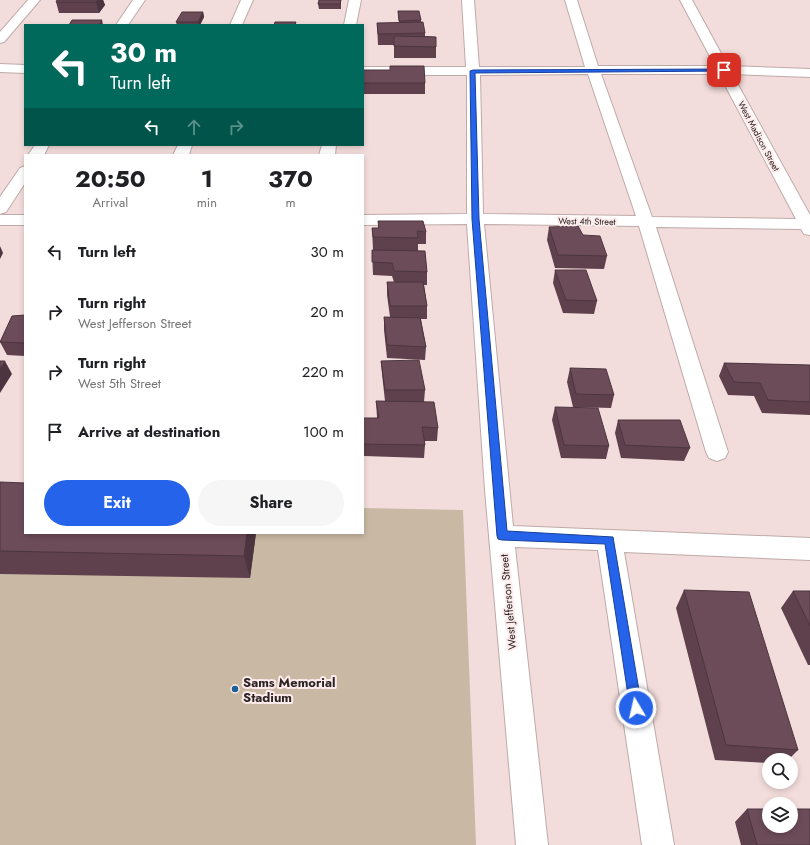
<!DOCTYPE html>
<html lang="en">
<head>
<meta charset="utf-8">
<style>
	body { margin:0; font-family:Jost,sans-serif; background:#f6f6f6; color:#202124; height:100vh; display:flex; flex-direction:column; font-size:15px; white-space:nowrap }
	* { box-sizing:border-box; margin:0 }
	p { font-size:13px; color:#757577 }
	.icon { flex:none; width:22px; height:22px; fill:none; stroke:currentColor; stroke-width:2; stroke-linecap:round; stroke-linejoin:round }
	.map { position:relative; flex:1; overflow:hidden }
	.side { position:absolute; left:24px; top:154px; width:340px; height:380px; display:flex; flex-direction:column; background:#fff; border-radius:0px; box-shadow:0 2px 6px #0003 }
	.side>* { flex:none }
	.hud { position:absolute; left:24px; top:24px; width:340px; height:122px; border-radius:0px; box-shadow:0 2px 6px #0003; background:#00695c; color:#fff; overflow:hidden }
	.controls { position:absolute; left:762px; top:753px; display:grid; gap:8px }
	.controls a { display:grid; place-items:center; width:36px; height:36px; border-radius:50%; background:#fff; box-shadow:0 2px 6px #0003; font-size:20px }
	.pin { position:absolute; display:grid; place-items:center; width:34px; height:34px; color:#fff; margin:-17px; border-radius:8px; box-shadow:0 2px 6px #0006 }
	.me { position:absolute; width:44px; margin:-22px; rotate:351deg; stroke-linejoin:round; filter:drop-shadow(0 0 3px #0008) }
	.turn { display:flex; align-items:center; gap:14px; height:84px; padding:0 20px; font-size:18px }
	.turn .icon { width:52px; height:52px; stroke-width:2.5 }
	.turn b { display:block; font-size:28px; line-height:34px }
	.lanes { display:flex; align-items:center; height:38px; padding:0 20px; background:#0003; justify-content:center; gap:20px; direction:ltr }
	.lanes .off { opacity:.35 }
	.eta { display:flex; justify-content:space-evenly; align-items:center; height:68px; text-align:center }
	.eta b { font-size:24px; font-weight:700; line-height:28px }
	.action { display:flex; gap:8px; margin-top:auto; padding:8px 20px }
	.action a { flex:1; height:46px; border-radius:24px; background:#2563eb; color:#fff; font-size:16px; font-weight:700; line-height:46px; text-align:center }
	.action a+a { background:#f6f6f6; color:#202124 }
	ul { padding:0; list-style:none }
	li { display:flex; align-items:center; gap:12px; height:60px; padding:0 20px }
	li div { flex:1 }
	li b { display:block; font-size:15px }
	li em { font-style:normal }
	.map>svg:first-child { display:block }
	.green { fill:#c9b9a4 }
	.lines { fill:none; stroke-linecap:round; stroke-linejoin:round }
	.minor-casing { stroke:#beaaa9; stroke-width:2 }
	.minor { fill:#fff; fill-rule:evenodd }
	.wall { fill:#5e414d }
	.shaded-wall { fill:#4c353e }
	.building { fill:#6d4c59; stroke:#4c353e }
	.route { fill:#2563eb; stroke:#184099 }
	.poi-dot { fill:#1c5f94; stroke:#fdeceb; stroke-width:1.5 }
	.labels { text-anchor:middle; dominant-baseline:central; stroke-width:4; stroke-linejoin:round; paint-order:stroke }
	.far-street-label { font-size:9px; fill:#2c2424; stroke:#fdeceb }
	.street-label { font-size:11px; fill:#2c2424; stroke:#fdeceb }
	.near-poi-label { font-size:13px; font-weight:bold; fill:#2c2424; stroke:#fdeceb; text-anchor:start }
</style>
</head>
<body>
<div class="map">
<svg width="810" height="845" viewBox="0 0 810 845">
	<rect width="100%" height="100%" fill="#f3dddc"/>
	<path class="green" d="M0,501l25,32h338v-25l100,2 13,335h-476z"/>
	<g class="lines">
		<defs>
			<path id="minor" d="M28,0h12l-36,42 -4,1v-11z
				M133,0h12l-17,25h-12z
				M241,0h12l-11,25h-12z
				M349,0h12l-5,25h-12z
				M462,0h12l5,67h106l-20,-67h12l21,66h117l-35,-66h12l36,66 82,3v8l-78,-3 78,141v20l-6,-1 -3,-5 -145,-2 72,225 -3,6 -8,3 -8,-3 -3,-6 -67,-226 -155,-2 29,302 297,12v22l-186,-8 50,293h-32l-44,-295 -83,-3 33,298h-32l-31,-355 -18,-266 -104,1v-10l104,-1v-139h-104v-8h103zM588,74l48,142 -153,-2 -3,-139zM601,74h118l77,145 -144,-2z
				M0,64l25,1v8l-25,-1z
				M35,145h14l-5,10h-16z
				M178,145h14l-3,10h-16z
				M322,145h14l-1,10h-16z
				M25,166v17l-19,29 -6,2v-17l20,-29z
				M0,215h25v10h-25z"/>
		</defs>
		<use href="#minor" class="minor-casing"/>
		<use href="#minor" class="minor"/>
	</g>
	<path class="wall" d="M103,0l2,5 -6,8h-40l-3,-11z
		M341,0v9h-22l-1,-5z
		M398,11l23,9v2l4,11v3l11,1v21h-42v-13h-16l-1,-22h22z
		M203,12l1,5 -4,8h-23l-1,-3z
		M363,70l62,13v11h-62z
		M378,221l48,11v12h-8v6l9,22v13h-3l3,21v13h-6l5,28 -1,13 -38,-2 -3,-28v-13h6l-3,-22v-13h7l-2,-6 -19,-1 -1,-25h1l-1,-22h6z
		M549,227l34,8 24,21 -3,13 -49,-1 -8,-28z
		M555,270l42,31 -3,13 -31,-1 -10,-30z
		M25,315v41l-18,-1 -7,-13z
		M381,361l44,29 -1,12 14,26 -1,13h-13l1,4 -1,13 -60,-2 -1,-38h14l-1,-17h9l-3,-27z
		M724,363l86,2v50l-48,-2 -8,-17 -26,-1 -9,-19z
		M570,368l44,27 -3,13 -38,-1 -6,-25z
		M555,407l54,39 -3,13 -45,-1 -9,-38z
		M618,420l72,28 -6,13 -63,-3 -6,-25z
		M0,482l256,51 -6,45 -250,-4z
		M684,590l114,160 -10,10h-19v3l-54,-3 -39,-152z
		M793,591h17v74h-2l-27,-57z
		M747,809l63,36h-69l-6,-23z"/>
	<path class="shaded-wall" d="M98,0h5l2,5 -6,8 -3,-11z
		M203,12l1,5 -4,8h-2v-3z
		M102,20l1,5h-4z
		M0,246l3,7 -3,6z
		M5,361l7,13 -12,19v-24z
		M247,533h9l-6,45 -6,-22z"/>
	<path class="building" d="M57,0h41l-2,2h-40z
		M319,0h22l-1,4h-22z
		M398,11h21l2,9 -22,1z
		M182,12h21l-5,10h-22z
		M72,20h30l-3,5h-30z
		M275,22h21l-1,3h-21z
		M423,22l2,11 -47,1 -1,-11z
		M394,36l42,1v10l-42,-1z
		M390,66h34l1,17h-62v-13h27z
		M378,221h45l3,11 -9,-1 1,7 -45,-1 -1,-9h7z
		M578,226l5,9 17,1 7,20 -49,-1 -9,-28z
		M372,250l53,1 2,21 -33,-1 -2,-8 -20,-1z
		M555,270h31l11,31 -31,-1z
		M387,282h36l4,24h-37z
		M25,315v28l-25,-1 12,-26z
		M384,317l36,1 6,29 -39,-2z
		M419,360l6,30h-40l-4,-29z
		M0,361h5l-5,8z
		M724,363l86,2v37l-42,-2 -8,-17 -26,-1z
		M570,368l36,1 8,26 -38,-1z
		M376,401l58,1 4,26 -16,-1 3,18 -62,-1v-26h16z
		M555,407l43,1 11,38 -45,-1z
		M618,420h62l10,28 -65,-3z
		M0,482l25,1v50h222l-3,23 -244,-5z
		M684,590l65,2 49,158 -72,-5z
		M793,591h17v35z
		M747,809h22v17h22v-17h19v36h-53z"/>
	<path class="route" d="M724,69h2v2l-251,2 4,146 28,312 106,6 29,171 -2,4 -4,2 -4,-2 -2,-4 -25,-164 -103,-4 -4,-1 -1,-3 -25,-317 -2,-148 3,-1z"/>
	<circle class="poi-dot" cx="235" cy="689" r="4"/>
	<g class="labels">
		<g class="far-street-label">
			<text transform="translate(759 136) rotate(62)">West Madison Street</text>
			<text transform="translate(587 221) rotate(1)">West 4th Street</text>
		</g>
		<g class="street-label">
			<text transform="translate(508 602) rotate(-95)">West Jefferson Street</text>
		</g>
		<g class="near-poi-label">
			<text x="243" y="682">Sams Memorial<tspan x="243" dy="15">Stadium</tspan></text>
		</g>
	</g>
</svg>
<div class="controls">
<a><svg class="icon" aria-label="search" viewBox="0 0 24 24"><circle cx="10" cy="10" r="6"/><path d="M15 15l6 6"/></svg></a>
<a><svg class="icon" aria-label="layers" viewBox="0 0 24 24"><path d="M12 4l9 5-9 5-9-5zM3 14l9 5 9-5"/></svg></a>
</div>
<div class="pin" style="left:724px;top:70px;background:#d93025"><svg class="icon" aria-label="arrive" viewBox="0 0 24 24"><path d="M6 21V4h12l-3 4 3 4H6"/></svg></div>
<svg class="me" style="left:636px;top:708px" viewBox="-20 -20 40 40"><circle r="17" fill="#2563eb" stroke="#fff" stroke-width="3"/><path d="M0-11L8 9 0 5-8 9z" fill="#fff"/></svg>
<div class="hud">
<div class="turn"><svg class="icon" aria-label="left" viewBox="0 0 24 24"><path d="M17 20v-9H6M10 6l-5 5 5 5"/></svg><div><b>30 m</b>Turn left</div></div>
<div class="lanes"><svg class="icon" aria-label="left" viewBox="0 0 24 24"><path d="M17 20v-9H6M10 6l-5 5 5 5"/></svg><svg class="icon off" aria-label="ahead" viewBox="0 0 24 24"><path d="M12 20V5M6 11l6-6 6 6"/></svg><svg class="icon off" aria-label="right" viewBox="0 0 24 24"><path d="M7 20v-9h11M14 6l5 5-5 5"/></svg></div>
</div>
<section class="side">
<div class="eta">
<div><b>20:50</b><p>Arrival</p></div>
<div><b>1</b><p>min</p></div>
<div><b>370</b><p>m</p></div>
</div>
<ul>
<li><svg class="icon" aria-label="left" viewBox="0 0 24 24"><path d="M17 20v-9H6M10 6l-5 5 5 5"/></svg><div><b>Turn left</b></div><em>30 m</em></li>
<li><svg class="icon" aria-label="right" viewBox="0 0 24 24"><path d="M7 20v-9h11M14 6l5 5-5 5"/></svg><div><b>Turn right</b><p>West Jefferson Street</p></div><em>20 m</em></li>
<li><svg class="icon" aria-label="right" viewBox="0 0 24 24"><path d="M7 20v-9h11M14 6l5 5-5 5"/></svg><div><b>Turn right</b><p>West 5th Street</p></div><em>220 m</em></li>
<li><svg class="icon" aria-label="arrive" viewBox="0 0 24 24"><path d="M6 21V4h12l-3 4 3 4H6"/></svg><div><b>Arrive at destination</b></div><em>100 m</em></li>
</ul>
<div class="action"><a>Exit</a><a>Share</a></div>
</section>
</div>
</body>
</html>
